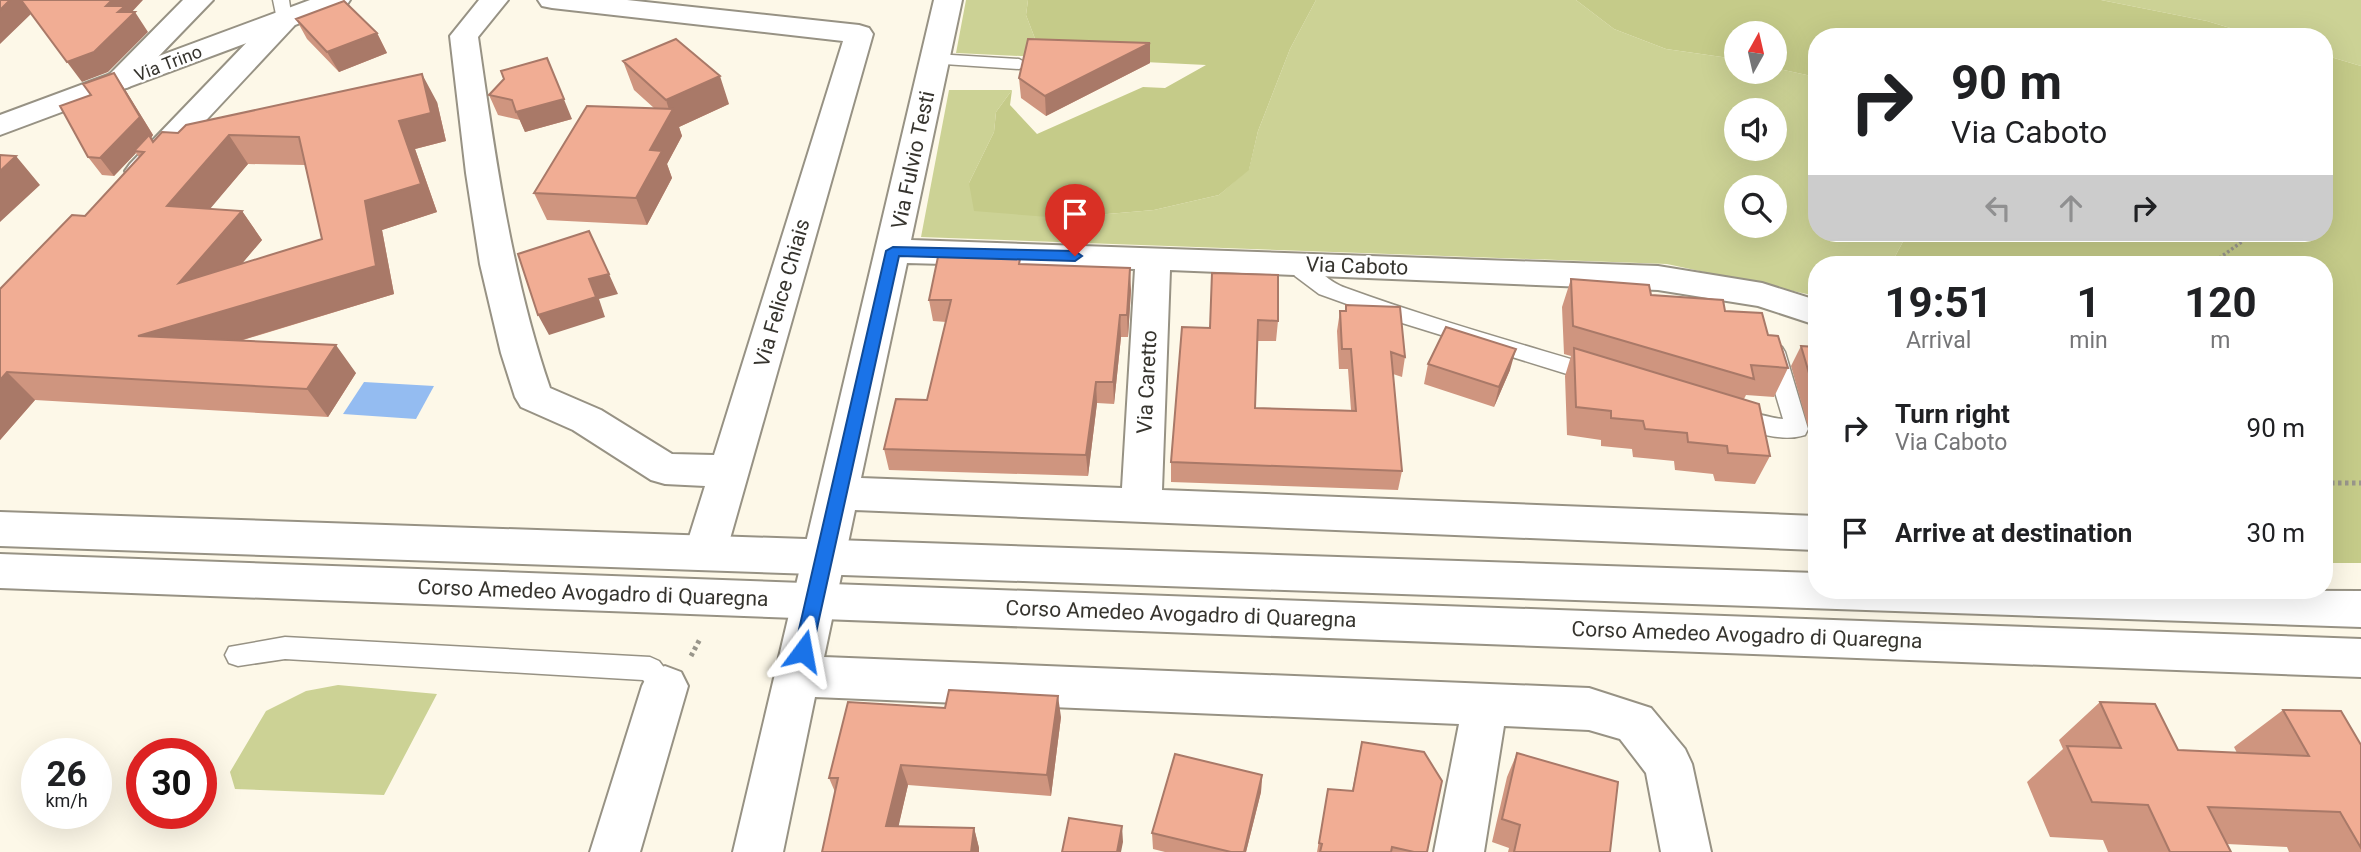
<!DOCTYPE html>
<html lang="en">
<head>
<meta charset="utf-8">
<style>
	body { margin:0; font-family:Roboto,sans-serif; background:#f6f6f6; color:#202124; height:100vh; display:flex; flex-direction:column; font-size:26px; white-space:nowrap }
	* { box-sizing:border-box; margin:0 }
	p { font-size:23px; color:#757577 }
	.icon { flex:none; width:38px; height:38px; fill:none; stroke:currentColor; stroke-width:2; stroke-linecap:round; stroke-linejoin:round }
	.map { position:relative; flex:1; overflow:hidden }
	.panel { position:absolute; left:1808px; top:256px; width:525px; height:343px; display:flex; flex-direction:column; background:#fff; border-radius:28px; box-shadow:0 7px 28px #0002 }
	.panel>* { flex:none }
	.guide { position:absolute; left:1808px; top:28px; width:525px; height:214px; border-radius:28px; box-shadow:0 7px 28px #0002; background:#fff; color:#202124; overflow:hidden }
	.needle { width:46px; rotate:8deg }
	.buttons { position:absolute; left:1724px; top:21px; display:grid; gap:14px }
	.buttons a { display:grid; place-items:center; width:63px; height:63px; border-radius:50%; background:#fff; box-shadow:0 7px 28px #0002; font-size:35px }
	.speed { position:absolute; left:21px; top:738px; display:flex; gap:14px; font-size:35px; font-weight:700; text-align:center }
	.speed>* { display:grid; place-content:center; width:91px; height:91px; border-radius:50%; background:#fff; box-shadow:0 7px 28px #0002; line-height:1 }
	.speed small { font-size:18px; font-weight:400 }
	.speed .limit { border:10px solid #d22; background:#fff; color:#111 }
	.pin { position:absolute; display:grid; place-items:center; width:60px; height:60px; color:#fff; margin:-72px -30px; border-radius:50% 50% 50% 0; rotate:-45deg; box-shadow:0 0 7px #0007 }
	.pin .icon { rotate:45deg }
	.me { position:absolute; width:77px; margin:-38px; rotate:13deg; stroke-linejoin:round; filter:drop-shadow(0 0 5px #0008) }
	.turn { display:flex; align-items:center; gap:24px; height:147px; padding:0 28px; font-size:32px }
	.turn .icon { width:91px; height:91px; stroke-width:2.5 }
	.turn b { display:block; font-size:49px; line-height:60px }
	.lanes { display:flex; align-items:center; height:66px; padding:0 28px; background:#0003; justify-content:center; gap:35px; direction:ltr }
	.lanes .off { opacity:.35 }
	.eta { display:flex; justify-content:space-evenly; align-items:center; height:119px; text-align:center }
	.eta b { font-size:42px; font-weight:700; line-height:49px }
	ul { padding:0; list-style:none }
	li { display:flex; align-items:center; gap:21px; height:105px; padding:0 28px }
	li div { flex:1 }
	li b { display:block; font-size:26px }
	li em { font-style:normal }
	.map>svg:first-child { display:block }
	.green { fill:#ccd295; fill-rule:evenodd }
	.forest { fill:#c5cb89 }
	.water { fill:#94bcf1 }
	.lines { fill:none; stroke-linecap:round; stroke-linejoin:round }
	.lane-casing { stroke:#979284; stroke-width:3 }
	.street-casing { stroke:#979284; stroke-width:4 }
	.secondary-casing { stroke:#979284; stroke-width:4 }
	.path-far1 { stroke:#99968b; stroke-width:3.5; stroke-dasharray:2.5 2.5; stroke-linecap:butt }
	.path { stroke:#99968b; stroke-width:5; stroke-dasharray:3.5 3.5; stroke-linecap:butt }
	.lane { fill:#fff; fill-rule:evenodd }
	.street { fill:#fff; fill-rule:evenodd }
	.secondary { fill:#fff; fill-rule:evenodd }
	.wall { fill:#cf957f; fill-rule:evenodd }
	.shaded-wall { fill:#a97968 }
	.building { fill:#f1ad94; stroke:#a97968; stroke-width:2; fill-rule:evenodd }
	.route { fill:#1a73e8; stroke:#114b97; stroke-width:2 }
	.labels { text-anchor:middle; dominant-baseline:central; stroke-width:5; stroke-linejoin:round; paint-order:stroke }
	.far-street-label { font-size:18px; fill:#36342e; stroke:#fff }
	.street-label { font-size:21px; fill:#36342e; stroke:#fff }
</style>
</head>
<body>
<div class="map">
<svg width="2361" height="852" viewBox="0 0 2361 852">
	<rect width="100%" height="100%" fill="#fdf8e8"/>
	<path class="green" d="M966,0h62l-2,15 16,42 -86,-4z
		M1316,0h260l38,29 52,20 70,10v13h38l1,-4 41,9v156h96l-6,3 -15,28h-75v32l-149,-32 -746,-27 28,-147h63l-16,22 -2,20 -25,51 92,35 93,-8 65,-15 30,-26 9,-38 32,-82zM1736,110h38v39h-38zM1736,187h38v39h-38z
		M2101,0h260v66l-37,-11v-18h-64l-53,-16z
		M338,685l99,9 -53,101 -149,-6 -5,-17 36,-61 40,-20z"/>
	<path class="forest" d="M1028,0h288l-26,49 -32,82 -9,39 -30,25 -65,15 -93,8 -87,-7 -5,-28 25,-51 2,-20 16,-22 -2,15 27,29 106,-47 22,1 41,-23 -164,-8 -16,-42z
		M1576,0h525l106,21 53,16h-444v40l-41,-9 -1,-35h-38v26l-70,-10 -52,-20z
		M2324,55l37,11v497h-37v-299h-433l15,-28 6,-3h412z"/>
	<path class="water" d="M364,382l70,4 -18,33 -73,-5z"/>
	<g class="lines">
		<defs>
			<path id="lane" d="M273,0h16l3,20 -2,4h-12z
				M935,54l84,5 9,5 -9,5 -90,-6 -3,-4 3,-4z
				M1297,257c14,4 30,25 49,31 85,31 172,55 258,81l3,6 -3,6 -8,2 -210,-65 -67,-24 -24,-18 -8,-12 3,-5z
				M1774,344l8,3 3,5 23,77 -3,6c-25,8 -54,-4 -77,-12l-3,-6 3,-6c14,-4 39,7 55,8l-20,-67 3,-5z
				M285,637l365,20 9,4 19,25 -4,8 -9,4 -9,-4 -13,-14 -358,-21 -47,7 -9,-3 -4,-8 4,-8z"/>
			<path id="street" d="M183,0h30l-84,87 -10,3 -10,-3 -5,-6 5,-6z
				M479,0h29l-30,37c17,119 33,237 72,351l51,22 71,44 42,1 129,-414 -291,-33 -10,-2 -4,-6h89l232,25 10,3 4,6 -147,519 -6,12 -15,5 -15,-5 -6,-12 21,-67 -40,-2 -14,-4 -78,-50 -52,-23 -6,-10 -14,-44 -21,-89 -14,-91 -16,-137z
				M934,0h28l-51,240 747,26 104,17 54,17v25l-58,-19 -100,-16 -488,-20 -8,220 654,26v34l-961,-40 -31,147 765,31 62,20 34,41 7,15 19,88h-50l-15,-79 -26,-34 -31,-9 -85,-4 -20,126h-50l25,-128 -644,-27 -32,155h-50zM907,263l228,6 -13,219 -261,-10z
				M284,12l10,2 4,6 -4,6 -142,152 -11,3 -11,-3 -5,-7 5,-7 144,-150z
				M665,666l16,6 7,14 -48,166h-50l52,-166 7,-14z"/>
			<path id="secondary" d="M310,0h40l-4,6 -346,129v-20z
				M0,512l1816,61v17l545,1v36l-2361,-81z
				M0,554l2361,85v38l-2361,-89z"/>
		</defs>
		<use href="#lane" class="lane-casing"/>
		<use href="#street" class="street-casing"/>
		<use href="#secondary" class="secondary-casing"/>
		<path class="path-far1" d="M2211,264l43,-31"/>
		<path class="path" d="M2324,483h37
			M691,656l9,-17"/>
		<use href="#lane" class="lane"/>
		<use href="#street" class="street"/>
		<use href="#secondary" class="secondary"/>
	</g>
	<path class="wall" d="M296,19l81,14 10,20 -48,19 -32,-33z
		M623,61l106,43 -50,23 3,9 -15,28 5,14 -25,47 -100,-5 -13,-27 120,-85 -20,-18z
		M1150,63l-104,53 -25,-18 -2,-20z
		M504,79l68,40 -47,13 -5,-12 -22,-5 -9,-20z
		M126,91l27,44 -2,3 3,4 24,-9 259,-31 9,39 -31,8 22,63 -55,18 12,64 -154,47 116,32 -28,44 -293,-17 -35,40v-151l85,-73 54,-59 -3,-4 -22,23 -12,-1 -14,-18zM248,164l57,1 17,74 -81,25 21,-24 -20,-29 -33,-2z
		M1022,264l109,26 -3,47h-7l-7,67 -17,-1 -9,73 -199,-6 -5,-21 43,-49 19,-78 -13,-1 -4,-21z
		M1212,273l66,48 -2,20h-19l-2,67 96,2 -3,-41h-9l-2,-38 3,-20h5l1,-6 59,52 -3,20 -9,-3 9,97 -4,19 -227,-8v-20l39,-134z
		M1571,279l154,32 43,24 20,33 -14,29 -28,-2 -2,4 26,57 -15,28 -40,-3 -2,-7 -38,-4 -1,-9 -41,-4 -1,-8 -31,-3v-6l-34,-5 -2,-59 6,-20 -7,-2 -2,-47z
		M1801,346l15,1v108l-25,-89z
		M1428,364l82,6 -16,37 -70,-23z
		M2100,702l78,48 59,3 -3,-6 49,-37 78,35v107h-72l-2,-5 -60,-3 4,8h-123l-5,-12 -53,-3 -23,-55 36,-33 -4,-9z
		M1061,717l-10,79 -143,-11 -10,42 76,1 5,20 -157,4 13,-60 -6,-14z
		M1362,742l65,110h-110l11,-63 24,2z
		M1517,753l93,99h-102l1,-4 -17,-6 15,-65z
		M1262,775l-1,17 -15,60h-81l-12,-3 -1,-16z"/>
	<path class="shaded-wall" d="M10,0h11l10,14 -31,30v-34z
		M112,0h31l-13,14 5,-2 13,20 -40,40 -26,10 -15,-20 39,-56z
		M377,33l10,20 -48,19 -12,-20z
		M1150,43v20l-104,53 -1,-20z
		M547,58l25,61 -47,13 -9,-20z
		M114,73l12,18 27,44 -2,3 19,26 -17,-22 -19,9 2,2 -22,23 -14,-18z
		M422,74l15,28 9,39 -31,8 22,63 -55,18 12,64 -232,70 -24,-28 238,-70 -11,-65 34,-80z
		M720,76l9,28 -50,23 3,9 -15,28 5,14 -25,47 -11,-27 14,-48 20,-37 -4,-13z
		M229,135l19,29 -60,71 -21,-29z
		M16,156l24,29 -40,37v-51z
		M242,211l20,29 -61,72 -22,-29z
		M1130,268l1,22 -3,47 -1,-22z
		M609,274l9,20 -19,5 6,18 -56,18 -11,-20 51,-36z
		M1120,315l1,22 -7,67 -1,-22z
		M336,345l20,28 -28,44 -21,-28z
		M1516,349l-6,21 -16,37 5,-20z
		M7,372l28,28 -35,40v-60z
		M1096,382l1,21 -9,73 -2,-21z
		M1058,696l3,21 -10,79 -4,-21z
		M901,765l7,20 -14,61 -8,-20z
		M1262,775l-1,17 -15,60h-2z
		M1122,826l1,16 -2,10h-4z
		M974,828l5,20v4h-8z"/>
	<path class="building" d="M0,0h10l-10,10z
		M21,0h91l-6,6h19l-7,6h17l-41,40 -27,10z
		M344,1l33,32 -50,19 -31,-33z
		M676,39l44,37 -54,24 -43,-39z
		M1028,39l122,4 -105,53 -26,-18z
		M547,58l17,41 -48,13 -4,-12 -23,-5 15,-16 -3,-8z
		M114,73l26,44 -40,41 -12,-1 -28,-51 31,-11 -8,-11z
		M422,74l9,39 -32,8 22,63 -56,17 11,65 -238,70 198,9 -29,44 -300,-17 -7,8v-91l72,-74 13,1 59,-64 -10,-1 15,-16 4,7 9,-10 16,1 8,-8zM229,135l70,2 23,102 -143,44 63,-72 -75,-5z
		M587,106l86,3 -23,41 12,1 -26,47 -102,-5z
		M0,155l16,1 -16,15z
		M589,231l20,43 -20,5 7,18 -58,18 -20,-61z
		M939,252l82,2 -2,10 111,4 -3,47h-7l-7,67h-17l-10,73 -202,-6 12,-50 31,1 24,-100h-22z
		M1212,273l66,2v46l-20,-1 -3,88 101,3 -5,-62h-9l-2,-38h6v-6l54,2 5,50 -14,-5 11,119 -231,-9 11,-135 28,1z
		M1571,279l78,6 2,10 72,5 2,11 37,2 6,22 10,1 10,32 -37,-3 3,14 -181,-53z
		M1446,327l70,22 -17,38 -71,-23z
		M1801,346l15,1v50z
		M1574,348l185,56 11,52 -42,-3 -1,-7 -39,-4 -1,-9 -42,-4 -2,-8 -32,-3v-7l-35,-4z
		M949,690l109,6 -11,79 -146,-10 -15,61 88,2 -3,24h-149l16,-74h-9l19,-76 97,6z
		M2100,702l55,2 23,46 131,6 -26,-46 58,1 20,34v103l-21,-36 -132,-5 23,45h-61l-22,-47 -56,-3 -25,-56 54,2z
		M1362,742l62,10 18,29 -15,71h-13l-22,-5 -1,5h-71l2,-8 -3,-1 9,-54 25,2z
		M1517,753l101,29 -8,70h-96l6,-27 -18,-6z
		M1175,754l87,21 -18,77h-13l-79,-19z
		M1069,818l53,8 -5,26h-55z"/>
	<path class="route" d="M893,247l182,4 7,5 -7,5 -176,-5 -87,395 -2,6 -7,2 -6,-2 -3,-6 92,-400z"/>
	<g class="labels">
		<g class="far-street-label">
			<text transform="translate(168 63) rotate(-21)">Via Trino</text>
		</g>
		<g class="street-label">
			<text transform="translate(913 160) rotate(-78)">Via Fulvio Testi</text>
			<text transform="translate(1357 266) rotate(2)">Via Caboto</text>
			<text transform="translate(782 293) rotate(-74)">Via Felice Chiais</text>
			<text transform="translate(1147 382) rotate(-87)">Via Caretto</text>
			<text transform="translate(593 593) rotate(2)">Corso Amedeo Avogadro di Quaregna</text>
			<text transform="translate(1181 614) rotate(2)">Corso Amedeo Avogadro di Quaregna</text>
			<text transform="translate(1747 635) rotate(2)">Corso Amedeo Avogadro di Quaregna</text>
		</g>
	</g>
</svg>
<div class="buttons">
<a><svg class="needle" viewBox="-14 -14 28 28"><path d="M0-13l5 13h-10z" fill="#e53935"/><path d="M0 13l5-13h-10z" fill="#757577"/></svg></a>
<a><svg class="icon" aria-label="sound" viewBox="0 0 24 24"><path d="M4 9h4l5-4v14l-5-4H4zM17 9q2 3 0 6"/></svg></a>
<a><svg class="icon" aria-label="search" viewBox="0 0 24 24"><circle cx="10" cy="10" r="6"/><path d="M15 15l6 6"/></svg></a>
</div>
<div class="speed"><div>26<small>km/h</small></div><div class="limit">30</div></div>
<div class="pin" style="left:1075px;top:256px;background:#d93025"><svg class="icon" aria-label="arrive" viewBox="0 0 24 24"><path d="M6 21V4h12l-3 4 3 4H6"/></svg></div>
<svg class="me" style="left:803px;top:651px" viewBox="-20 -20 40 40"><path d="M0-17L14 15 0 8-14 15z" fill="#1a73e8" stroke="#fff" stroke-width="4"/></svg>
<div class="guide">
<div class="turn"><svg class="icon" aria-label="right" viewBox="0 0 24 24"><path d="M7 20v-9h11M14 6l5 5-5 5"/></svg><div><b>90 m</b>Via Caboto</div></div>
<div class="lanes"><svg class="icon off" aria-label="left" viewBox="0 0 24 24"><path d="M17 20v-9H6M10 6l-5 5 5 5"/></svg><svg class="icon off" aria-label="ahead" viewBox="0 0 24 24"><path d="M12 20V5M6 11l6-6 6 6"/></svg><svg class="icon" aria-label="right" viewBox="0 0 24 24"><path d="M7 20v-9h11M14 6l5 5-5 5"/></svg></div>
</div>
<section class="panel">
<div class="eta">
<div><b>19:51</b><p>Arrival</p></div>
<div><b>1</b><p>min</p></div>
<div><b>120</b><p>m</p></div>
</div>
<ul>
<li><svg class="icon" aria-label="right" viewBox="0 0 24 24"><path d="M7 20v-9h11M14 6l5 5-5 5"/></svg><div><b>Turn right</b><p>Via Caboto</p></div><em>90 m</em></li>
<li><svg class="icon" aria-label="arrive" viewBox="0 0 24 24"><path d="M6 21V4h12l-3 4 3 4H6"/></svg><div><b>Arrive at destination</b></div><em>30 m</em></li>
</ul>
</section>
</div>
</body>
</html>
